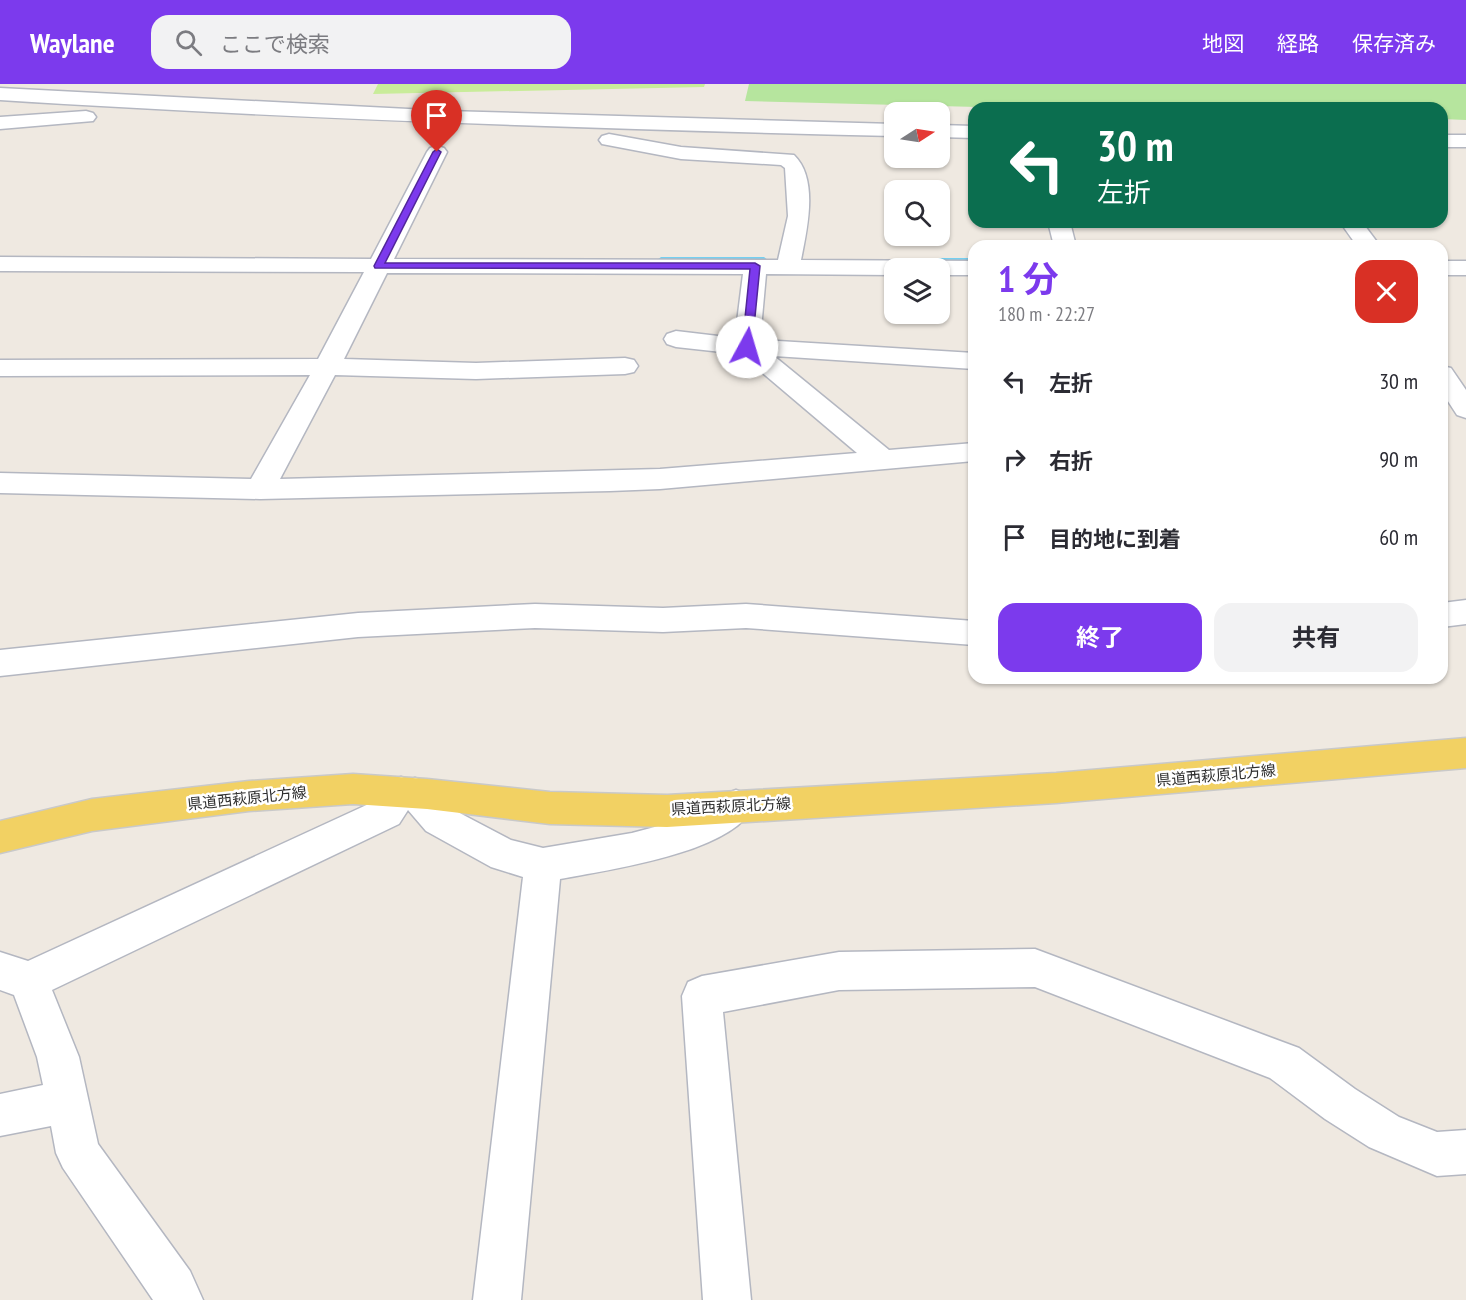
<!DOCTYPE html>
<html lang="ja">
<head>
<meta charset="utf-8">
<style>
	body { margin:0; font-family:"PT Sans Narrow","Noto Sans JP",sans-serif; background:#f2f2f3; color:#2b2b33; height:100vh; display:flex; flex-direction:column; font-size:22px; white-space:nowrap }
	* { box-sizing:border-box; margin:0 }
	p { font-size:20px; color:#7c7c81 }
	.icon { flex:none; width:33px; height:33px; fill:none; stroke:currentColor; stroke-width:2; stroke-linecap:round; stroke-linejoin:round }
	.map { position:relative; flex:1; overflow:hidden }
	.side { position:absolute; left:968px; top:156px; width:480px; height:444px; display:flex; flex-direction:column; background:#fff; border-radius:18px; box-shadow:0 2px 4px #0004 }
	.side>* { flex:none }
	.banner { position:absolute; left:968px; top:18px; width:480px; height:126px; border-radius:18px; box-shadow:0 2px 4px #0004; background:#0b6e4f; color:#fff; overflow:hidden }
	.needle { width:39px; rotate:78deg }
	.controls { position:absolute; left:884px; top:18px; display:grid; gap:12px }
	.controls a { display:grid; place-items:center; width:66px; height:66px; border-radius:12px; background:#fff; box-shadow:0 2px 4px #0004; font-size:30px }
	.pin { position:absolute; display:grid; place-items:center; width:51px; height:51px; color:#fff; margin:-62px -26px; border-radius:50% 50% 50% 0; rotate:-45deg; box-shadow:0 0 6px #0007 }
	.pin .icon { rotate:45deg }
	.me { position:absolute; width:66px; margin:-33px; rotate:6deg; stroke-linejoin:round; filter:drop-shadow(0 0 4px #0008) }
	.turn { display:flex; align-items:center; gap:21px; height:126px; padding:0 30px; font-size:27px }
	.turn .icon { width:78px; height:78px; stroke-width:2.5 }
	.turn b { display:block; font-size:42px; line-height:51px }
	.round { display:grid; place-items:center; flex:none; width:63px; height:63px; border-radius:18px; background:#f2f2f3 }
	.summary { display:flex; align-items:center; justify-content:space-between; height:102px; padding:0 30px }
	h1 { font-size:36px; font-weight:700; line-height:45px; color:#7c3aed }
	.action { display:flex; gap:12px; margin-top:auto; padding:12px 30px }
	.action a { flex:1; height:69px; border-radius:18px; background:#7c3aed; color:#fff; font-size:24px; font-weight:700; line-height:69px; text-align:center }
	.action a+a { background:#f2f2f3; color:#2b2b33 }
	ul { padding:0; list-style:none }
	li { display:flex; align-items:center; gap:18px; height:78px; padding:0 30px }
	li div { flex:1 }
	li b { display:block; font-size:22px }
	li em { font-style:normal }
	header { display:flex; align-items:center; gap:36px; box-sizing:border-box; height:84px; padding:0 30px; background:#7c3aed; color:#fff }
	header strong { font-size:28px }
	nav { display:flex; gap:33px; margin-inline-start:auto; font-size:21px }
	.search { width:420px; height:54px; background:#f2f2f3; display:flex; align-items:center; gap:15px; box-sizing:border-box; padding:0 21px; border-radius:18px; color:#7c7c81; font-size:22px }
	.map>svg:first-child { display:block }
	.green { fill:#b6e59e }
	.pitch { fill:#c9ec9a }
	.lines { fill:none; stroke-linecap:round; stroke-linejoin:round }
	.stream { fill:#75cff0; fill-rule:evenodd }
	.minor-casing { stroke:#b4b7c1; stroke-width:3 }
	.major-casing { stroke:#c9c9c9; stroke-width:3 }
	.minor { fill:#fff; fill-rule:evenodd }
	.major { fill:#f2d163; fill-rule:evenodd }
	.route { fill:#7c3aed; stroke:#51269a; stroke-width:1.5 }
	.labels { text-anchor:middle; dominant-baseline:central; stroke-width:5; stroke-linejoin:round; paint-order:stroke }
	.street-label { font-size:15px; fill:#2e2e2e; stroke:#fff }
</style>
</head>
<body>
<header>
<strong>Waylane</strong>
<div class="search"><svg class="icon" aria-label="search" viewBox="0 0 24 24"><circle cx="10" cy="10" r="6"/><path d="M15 15l6 6"/></svg>ここで検索</div>
<nav><a>地図</a><a>経路</a><a>保存済み</a></nav>
</header>
<div class="map">
<svg width="1466" height="1216" viewBox="0 0 1466 1216">
	<rect width="100%" height="100%" fill="#efe9e1"/>
	<path class="green" d="M749,0h717v36l-24,-1v-11h-425l-272,-7z"/>
	<path class="pitch" d="M378,0h327l-1,3 -331,7z"/>
	<g class="lines">
		<path class="stream" d="M661,173h103l4,3 -4,3 -106,-1 -1,-2z
			M912,174h62v6l-65,-1 -1,-2z"/>
		<defs>
			<path id="minor" d="M0,4l447,23 447,13v12c-298,-7 -596,-17 -894,-36z
				M86,27l7,2 3,4 -3,4 -93,8v-12z
				M939,41l35,1v12l-35,-1z
				M609,50l72,13 113,8c25,24 13,74 7,105l173,1v14h-35v-7h-45v7l-128,-1 -6,66 214,13v16l-200,-13 115,94 85,-7v18l-314,28 -50,2 -350,8 -260,-6v-20l251,6 59,-104 -310,1v-16l318,-1 46,-87 -364,-1v-14l371,2 56,-107 3,-4 7,-2 7,2 3,4 -53,107 384,1 10,-44 -3,-48 -4,-3 -100,-6 -79,-15 -3,-4 3,-4zM387,189l356,1 -8,64 -59,-7 -9,3 -3,5 3,5 9,3 64,7 117,99 -197,16 -380,10 55,-104 141,4 149,-5 9,-2 4,-6 -4,-6 -9,-2 -149,5 -132,-4z
				M1442,51h24v12h-24z
				M1048,138h22l6,24h-22z
				M1340,138h22l18,24h-23z
				M1442,177h24v14h-24z
				M1442,282l9,2 15,22v28l-9,-3 -15,-23z
				M1466,516v24l-24,3v-24z
				M535,520l128,4 83,-4 228,17v24l-228,-17 -83,4 -128,-4 -177,9 -358,39v-26l358,-37z
				M401,693l8,3 6,-2 12,4 25,27 59,31 32,8 89,-15 49,-13 42,-25 13,-5 13,5 5,11c-22,47 -146,64 -194,73l-39,421h-48l50,-423 -32,-10 -65,-36 -18,-21 -9,14 -347,166 27,67 19,87 92,127 13,29h-50l-90,-132 -7,-15 -5,-27 -51,10v-42l43,-9 -6,-28 -23,-62 -14,-5v-38l28,9 345,-159 16,-21z
				M1035,865l264,99 56,41 44,28 38,15 29,-2v44l-29,2 -68,-29 -44,-28 -55,-41 -235,-91 -196,3 -116,22 28,288h-48l-21,-304 6,-14 14,-6 137,-24z"/>
			<path id="major" d="M1466,654v30l-410,35 -389,24 -117,-3 -123,-15 -74,-5 -104,7 -157,20 -92,22v-32l92,-22 157,-18 104,-7 74,5 123,13 117,3 389,-22z"/>
		</defs>
		<use href="#minor" class="minor-casing"/>
		<use href="#major" class="major-casing"/>
		<use href="#minor" class="minor"/>
		<use href="#major" class="major"/>
	</g>
	<path class="route" d="M437,65l4,3 -56,111h370l5,3 -8,81 -5,3 -5,-3 8,-78 -375,-1 -1,-2 59,-114z"/>
	<g class="labels">
		<g class="street-label">
			<text transform="translate(1216 691) rotate(-5)">県道西萩原北方線</text>
			<text transform="translate(247 714) rotate(-6)">県道西萩原北方線</text>
			<text transform="translate(731 722) rotate(-3)">県道西萩原北方線</text>
		</g>
	</g>
</svg>
<div class="controls">
<a><svg class="needle" viewBox="-14 -14 28 28"><path d="M0-13l5 13h-10z" fill="#e53935"/><path d="M0 13l5-13h-10z" fill="#7c7c81"/></svg></a>
<a><svg class="icon" aria-label="search" viewBox="0 0 24 24"><circle cx="10" cy="10" r="6"/><path d="M15 15l6 6"/></svg></a>
<a><svg class="icon" aria-label="layers" viewBox="0 0 24 24"><path d="M12 4l9 5-9 5-9-5zM3 14l9 5 9-5"/></svg></a>
</div>
<div class="pin" style="left:437px;top:68px;background:#d93025"><svg class="icon" aria-label="arrive" viewBox="0 0 24 24"><path d="M6 21V4h12l-3 4 3 4H6"/></svg></div>
<svg class="me" style="left:747px;top:263px" viewBox="-20 -20 40 40"><circle r="19" fill="#fff"/><path d="M0-13L10 11 0 6-10 11z" fill="#7c3aed"/></svg>
<div class="banner">
<div class="turn"><svg class="icon" aria-label="left" viewBox="0 0 24 24"><path d="M17 20v-9H6M10 6l-5 5 5 5"/></svg><div><b>30 m</b>左折</div></div>
</div>
<section class="side">
<div class="summary"><div><h1>1 分</h1><p>180 m · 22:27</p></div><a class="round" style="background:#d93025;color:#fff"><svg class="icon" aria-label="close" viewBox="0 0 24 24"><path d="M6 6l12 12M18 6L6 18"/></svg></a></div>
<ul>
<li><svg class="icon" aria-label="left" viewBox="0 0 24 24"><path d="M17 20v-9H6M10 6l-5 5 5 5"/></svg><div><b>左折</b></div><em>30 m</em></li>
<li><svg class="icon" aria-label="right" viewBox="0 0 24 24"><path d="M7 20v-9h11M14 6l5 5-5 5"/></svg><div><b>右折</b></div><em>90 m</em></li>
<li><svg class="icon" aria-label="arrive" viewBox="0 0 24 24"><path d="M6 21V4h12l-3 4 3 4H6"/></svg><div><b>目的地に到着</b></div><em>60 m</em></li>
</ul>
<div class="action"><a>終了</a><a>共有</a></div>
</section>
</div>
</body>
</html>
